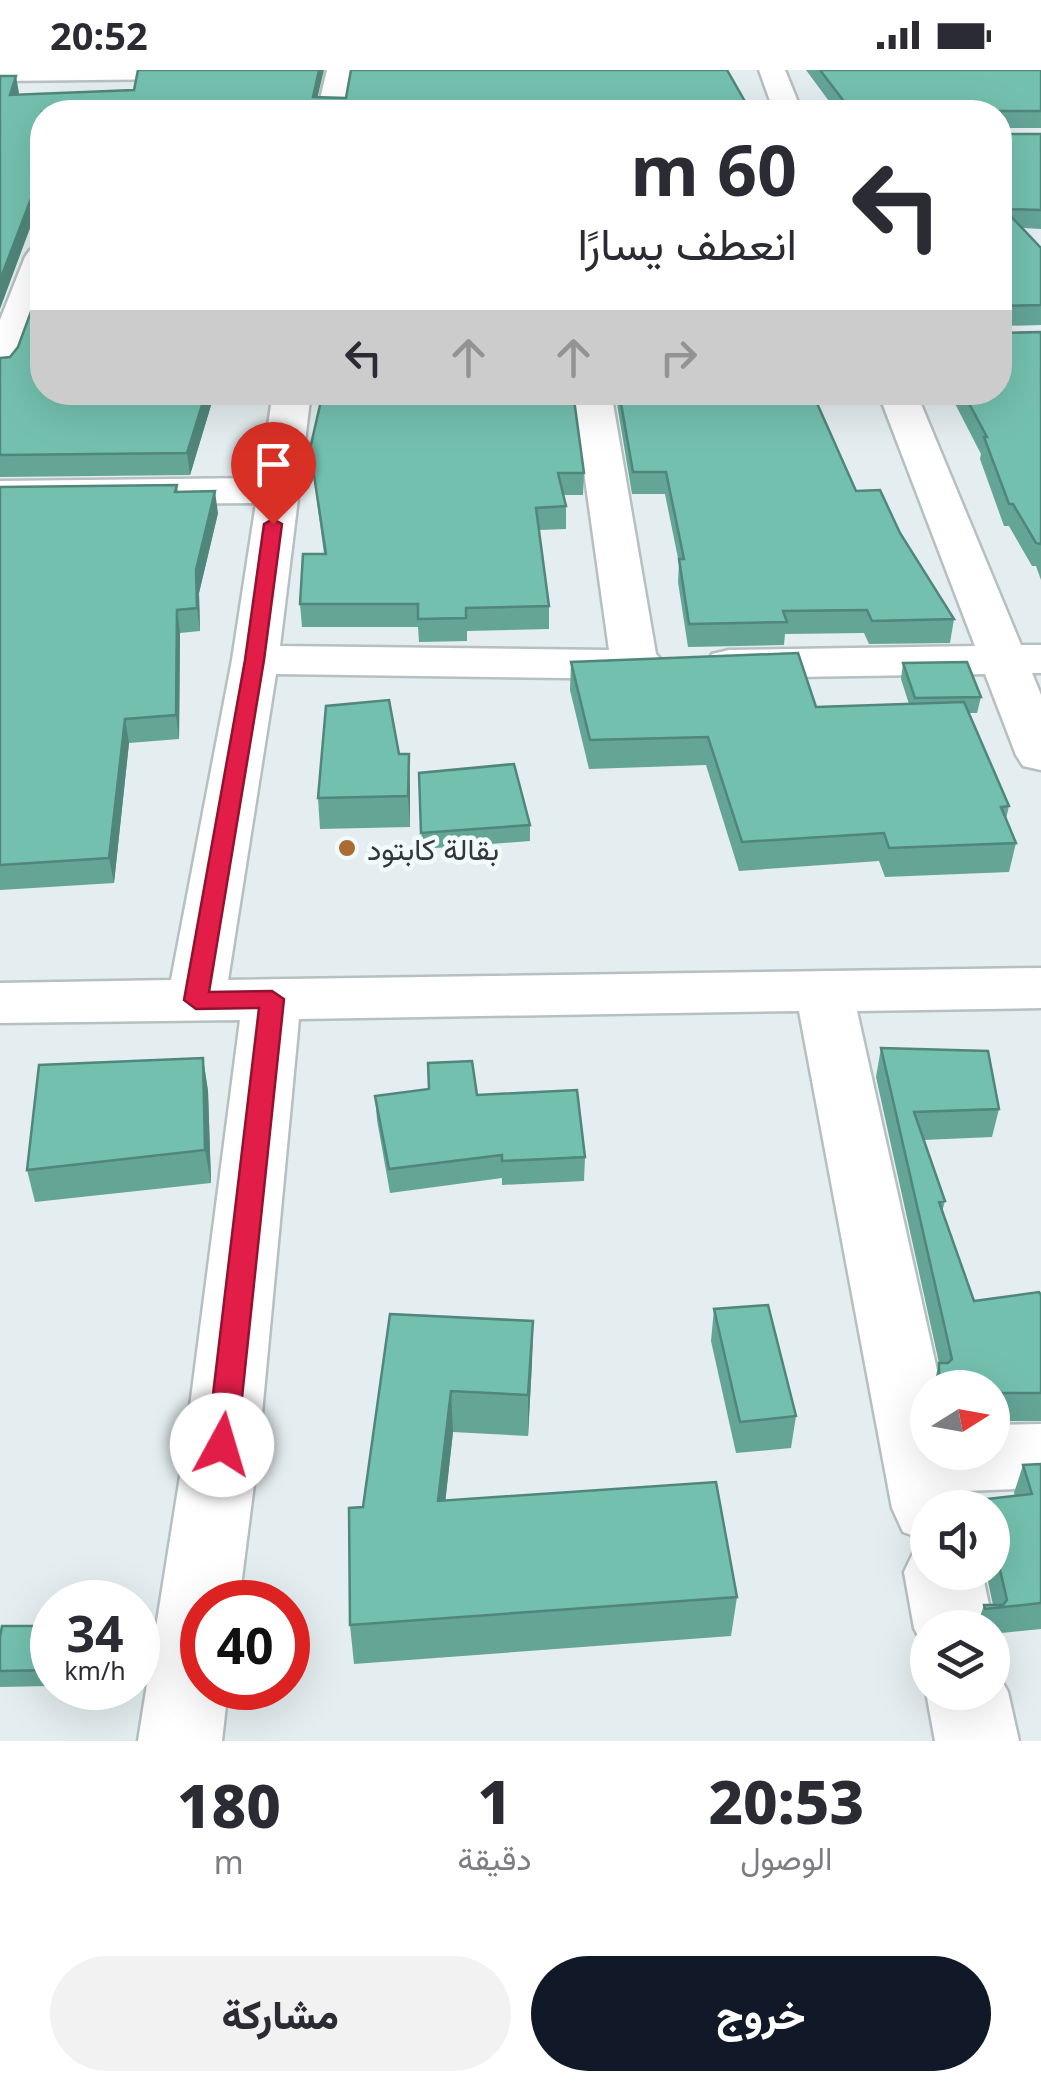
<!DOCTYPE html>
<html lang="ar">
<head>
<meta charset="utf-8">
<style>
	body { margin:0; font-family:"Noto Sans",Vazirmatn,sans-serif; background:#f2f2f3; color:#2b2b33; direction:rtl; height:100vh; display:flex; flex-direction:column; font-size:38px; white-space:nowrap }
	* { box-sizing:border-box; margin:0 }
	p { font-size:32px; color:#7c7c81 }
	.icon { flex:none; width:55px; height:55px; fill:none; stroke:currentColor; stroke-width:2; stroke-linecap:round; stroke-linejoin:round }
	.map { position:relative; height:1671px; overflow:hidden; direction:ltr }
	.side { display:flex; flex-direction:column; background:#fff; flex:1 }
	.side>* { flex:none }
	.top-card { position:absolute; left:30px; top:30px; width:982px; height:305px; border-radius:40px; box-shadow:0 10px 40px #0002; direction:rtl; background:#fff; color:#2b2b33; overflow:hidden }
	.needle { width:65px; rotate:79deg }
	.controls { position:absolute; left:910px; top:1300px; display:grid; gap:20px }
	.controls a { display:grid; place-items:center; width:100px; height:100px; border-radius:50%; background:#fff; box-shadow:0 10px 40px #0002; font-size:50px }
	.speed { position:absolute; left:30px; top:1510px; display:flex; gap:20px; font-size:50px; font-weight:700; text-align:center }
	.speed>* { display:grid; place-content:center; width:130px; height:130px; border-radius:50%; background:#fff; box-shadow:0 10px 40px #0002; line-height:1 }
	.speed small { font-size:25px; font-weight:400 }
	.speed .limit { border:15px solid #d22; background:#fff; color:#111 }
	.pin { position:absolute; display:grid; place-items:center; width:85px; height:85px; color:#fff; margin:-102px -42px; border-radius:50% 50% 50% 0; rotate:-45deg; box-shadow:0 0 10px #0007 }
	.pin .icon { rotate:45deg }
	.me { position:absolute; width:110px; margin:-55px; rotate:6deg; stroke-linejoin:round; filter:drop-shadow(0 0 8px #0008) }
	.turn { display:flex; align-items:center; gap:35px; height:210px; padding:0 50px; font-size:45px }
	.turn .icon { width:130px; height:130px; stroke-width:2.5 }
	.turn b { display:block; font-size:70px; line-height:85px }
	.lanes { display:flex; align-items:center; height:95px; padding:0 50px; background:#0003; justify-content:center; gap:50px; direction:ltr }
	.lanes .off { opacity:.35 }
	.eta { display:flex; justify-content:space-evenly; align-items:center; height:170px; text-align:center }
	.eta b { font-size:60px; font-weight:800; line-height:70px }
	.action { display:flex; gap:20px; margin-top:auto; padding:20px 50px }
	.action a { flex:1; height:115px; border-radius:60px; background:#111827; color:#fff; font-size:40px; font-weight:800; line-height:115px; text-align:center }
	.action a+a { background:#f2f2f3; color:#2b2b33 }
	.status { display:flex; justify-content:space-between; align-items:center; height:70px; padding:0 50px; background:#fff; direction:ltr }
	.status svg { height:28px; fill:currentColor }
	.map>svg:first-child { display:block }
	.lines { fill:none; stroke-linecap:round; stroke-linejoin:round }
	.minor-casing { stroke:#b6bfc1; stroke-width:5 }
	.minor { fill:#fff; fill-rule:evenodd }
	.wall { fill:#64a596 }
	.shaded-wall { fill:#51867a }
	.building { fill:#74c0ae; stroke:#51867a; stroke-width:2.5 }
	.route { fill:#e11d48; stroke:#92132f; stroke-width:2.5 }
	.poi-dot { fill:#ab6b33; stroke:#f1fbfc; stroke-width:4 }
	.labels { text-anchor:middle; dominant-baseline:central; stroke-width:9; stroke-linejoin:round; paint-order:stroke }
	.poi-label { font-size:30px; fill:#343738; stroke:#f1fbfc; text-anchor:start }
</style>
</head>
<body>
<div class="status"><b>20:52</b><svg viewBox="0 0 49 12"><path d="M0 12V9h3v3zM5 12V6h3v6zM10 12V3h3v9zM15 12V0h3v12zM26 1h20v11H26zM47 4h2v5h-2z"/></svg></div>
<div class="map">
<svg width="1041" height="1671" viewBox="0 0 1041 1671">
	<rect width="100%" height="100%" fill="#e4edef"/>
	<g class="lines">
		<defs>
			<path id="minor" d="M0,0h286l-13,8 -273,3z
				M327,0h26l-8,42h-28z
				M759,0h26l17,42h-28z
				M42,177v54l-24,65 -5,8 -13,3v-57l25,-63 5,-7z
				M273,322h38l-31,254 329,4 -36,-258h38l45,262 10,11 -6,10 -17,4 -367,-5 -48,306 813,-12v40l-184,3 84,377h-13v64h64v-27l49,-1v64l-77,3 4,17h-40v33l-25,-9 -11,-24 -93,-497 -500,8 -40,426 -20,157h-37v86h26l-6,53h-84l47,-296 55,-425 -240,3v-40l171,-3 61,-320 24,-157 -256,2v-24l260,-3z
				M878,322h38l105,253h20v28h-9l9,22v75l-18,-4 -7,-11 -31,-81 -256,4 -17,-4 -6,-10 6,-10 17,-4 246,-4z
				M928,1472v30h54l12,56h-66v27l-14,-27 -10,-56 12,-25z
				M992,1593l16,29 11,49h-84l-9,-49 2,-3v3h64z"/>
		</defs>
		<use href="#minor" class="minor-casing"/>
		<use href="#minor" class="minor"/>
	</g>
	<path class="wall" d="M806,0h235v58h-41v6h41v95l-18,-1 18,20v77l-40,1v7l40,-1v248l-5,-14h-4l-23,-40h-5l-24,-67 1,-5 -32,-62h51v-280h-163z
		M0,288l42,34h173l-25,83 -190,2z
		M615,322h199v3l42,96 44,42 54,86 -4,24 -81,1 -5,-11 -79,1 -1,11 -96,2 -10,-65 1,-19 -14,-69h-33z
		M310,379l274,24 -1,22h-20l3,11v23l-27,1 10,76v23l-82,2v10l-48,1 -1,-15h-116l-2,-23 24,-50z
		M177,415l1,7 40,21 -19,80 1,38 -20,2 -1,106 -50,4 -15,140 -114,7v-403z
		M571,592l245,45 93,-3 -8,-25 2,-16 78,34 -4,16h-9l41,93 -3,13 10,24 -7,29 -124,5 -6,-16 -140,10 -33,-106 -117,4 -19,-79z
		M409,684l1,73 -90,2 -2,-31z
		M419,703l111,52v16l-108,8z
		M881,978l118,61 -7,28 -69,3 22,61 -3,11 32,89 67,-6v126h-49v-33h-59l6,-25 -63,-286z
		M203,988l5,33 3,92 -176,19 -8,-32z
		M477,1025l108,62 -1,24 -82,4v-7l-112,15 -13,-73 -2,-24z
		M714,1239l82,107 -5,32 -55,5 -25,-112z
		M390,1244l143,7 -1,41 -4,74 -75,-4 -8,69 292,96 -6,39 -377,28 -4,-39 13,-118z
		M1041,1394v165l-49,5v-6h-16l8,-23h9l-7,-33h6v-64h-42l1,-5 64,-7 -1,-3 9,-28z
		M52,1556v60l-52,1v-16z"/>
	<path class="shaded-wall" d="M319,0h5l-10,42 -1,-15z
		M16,6l3,17 -6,20 -3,-18z
		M42,100v26l-42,113v-29z
		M206,322h9l-25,83 -3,-22z
		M215,421l3,22 -19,80 1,38 -3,-23 -1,-38z
		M177,540l3,23 -1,106 -3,-24z
		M125,649l4,24 -15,140 -5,-25z
		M409,684l1,31v42l-2,-31z
		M203,988l5,33 3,92 -6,-33z
		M533,1251l-1,41 -4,74v-41z
		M451,1321l2,41 -12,109 -3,-40z"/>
	<path class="building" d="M138,0h181l-6,27 33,1 5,-28h376l24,42h-709v58l-42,110v-204h16l-6,19 124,-5z
		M820,0h221v41h-41v23h41v76l-37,-1 37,39v57l-40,1v27l40,-1v212l-5,-1 -23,-39h-4l-25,-67h3l-24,-45h37v-280h-148z
		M42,166v156h164l-19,61 -187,2v-97l10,-1 8,-10 24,-65z
		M323,322h250l11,81h-26l8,33 -30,2 13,98 -83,2v10l-48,1v-15h-118l3,-50h23l-16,-105z
		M619,322h193l44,99 24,-1 20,43 54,86 -82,2 -5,-11 -84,1 4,11 -98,2 -10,-65h5l-18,-87h-33z
		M177,415l-2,7 40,-1 -19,79 1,38 -20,2 -1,105 -51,4 -16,139 -109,7v-378z
		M798,583l18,54 148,-5 45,104 -8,1 15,36 -127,5 -5,-15 -142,9 -34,-105 -118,3 -19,-78z
		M967,592l14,35 -66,1 -12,-35z
		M389,630l10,54h10l-1,42 -90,2 8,-92z
		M514,694l16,61 -109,8 -2,-60z
		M881,978l107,3 11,58 -85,3 31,89 -6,1 35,99 65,-9 2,3v98h-41l-4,9h-4v-14h-53v-25h9l4,-4z
		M203,988l2,92 -178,20 12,-105z
		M472,991l5,34 100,-5 8,67 -83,4v-6l-113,14 -14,-73 54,-7 -1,-26z
		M768,1235l28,111 -56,6 -26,-113z
		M390,1244l143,7 -5,74 -77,-4 -13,110 278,-19 21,115 -387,28 -1,-117 14,-1z
		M1041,1394v139l-56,6 -1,-4h19l4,-5 -13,-56 -2,-1v-35h-39l-2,-5 81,-9 -9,-29z
		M2,1556h50v44l-52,1v-34z"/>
	<path class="route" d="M273,449l9,5 -18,136 -55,332 63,-1 12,8 -47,446 -4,9 -11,4 -10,-4 -5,-9 52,-437 -63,1 -12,-9 61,-340 19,-136z"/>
	<circle class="poi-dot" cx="347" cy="778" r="10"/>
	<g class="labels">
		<g class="poi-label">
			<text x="367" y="778">بقالة كابتود</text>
		</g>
	</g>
</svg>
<div class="controls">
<a><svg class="needle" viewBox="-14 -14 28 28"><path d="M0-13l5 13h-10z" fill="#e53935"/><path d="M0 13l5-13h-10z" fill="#7c7c81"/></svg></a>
<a><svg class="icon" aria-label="sound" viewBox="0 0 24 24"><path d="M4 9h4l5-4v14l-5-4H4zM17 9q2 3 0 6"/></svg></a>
<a><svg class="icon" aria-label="layers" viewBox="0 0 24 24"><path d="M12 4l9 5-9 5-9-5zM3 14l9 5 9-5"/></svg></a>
</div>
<div class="speed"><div>34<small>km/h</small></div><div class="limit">40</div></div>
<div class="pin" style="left:273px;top:454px;background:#d93025"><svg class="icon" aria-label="arrive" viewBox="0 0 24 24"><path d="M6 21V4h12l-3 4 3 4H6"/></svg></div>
<svg class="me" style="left:222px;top:1375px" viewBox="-20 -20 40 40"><circle r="19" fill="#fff"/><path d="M0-13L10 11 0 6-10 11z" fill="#e11d48"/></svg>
<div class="top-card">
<div class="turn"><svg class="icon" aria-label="left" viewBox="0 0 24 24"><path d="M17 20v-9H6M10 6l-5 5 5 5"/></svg><div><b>60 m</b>انعطف يسارًا</div></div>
<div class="lanes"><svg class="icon" aria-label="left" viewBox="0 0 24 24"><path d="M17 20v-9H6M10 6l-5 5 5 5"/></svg><svg class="icon off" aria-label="ahead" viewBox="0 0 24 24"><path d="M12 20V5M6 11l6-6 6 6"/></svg><svg class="icon off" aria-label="ahead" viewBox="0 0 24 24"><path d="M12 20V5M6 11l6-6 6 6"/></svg><svg class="icon off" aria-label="right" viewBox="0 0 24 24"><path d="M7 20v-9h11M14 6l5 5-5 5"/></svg></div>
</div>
</div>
<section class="side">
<div class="eta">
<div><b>20:53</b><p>الوصول</p></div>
<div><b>1</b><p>دقيقة</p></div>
<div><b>180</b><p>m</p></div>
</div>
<div class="action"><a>خروج</a><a>مشاركة</a></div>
</section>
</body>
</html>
